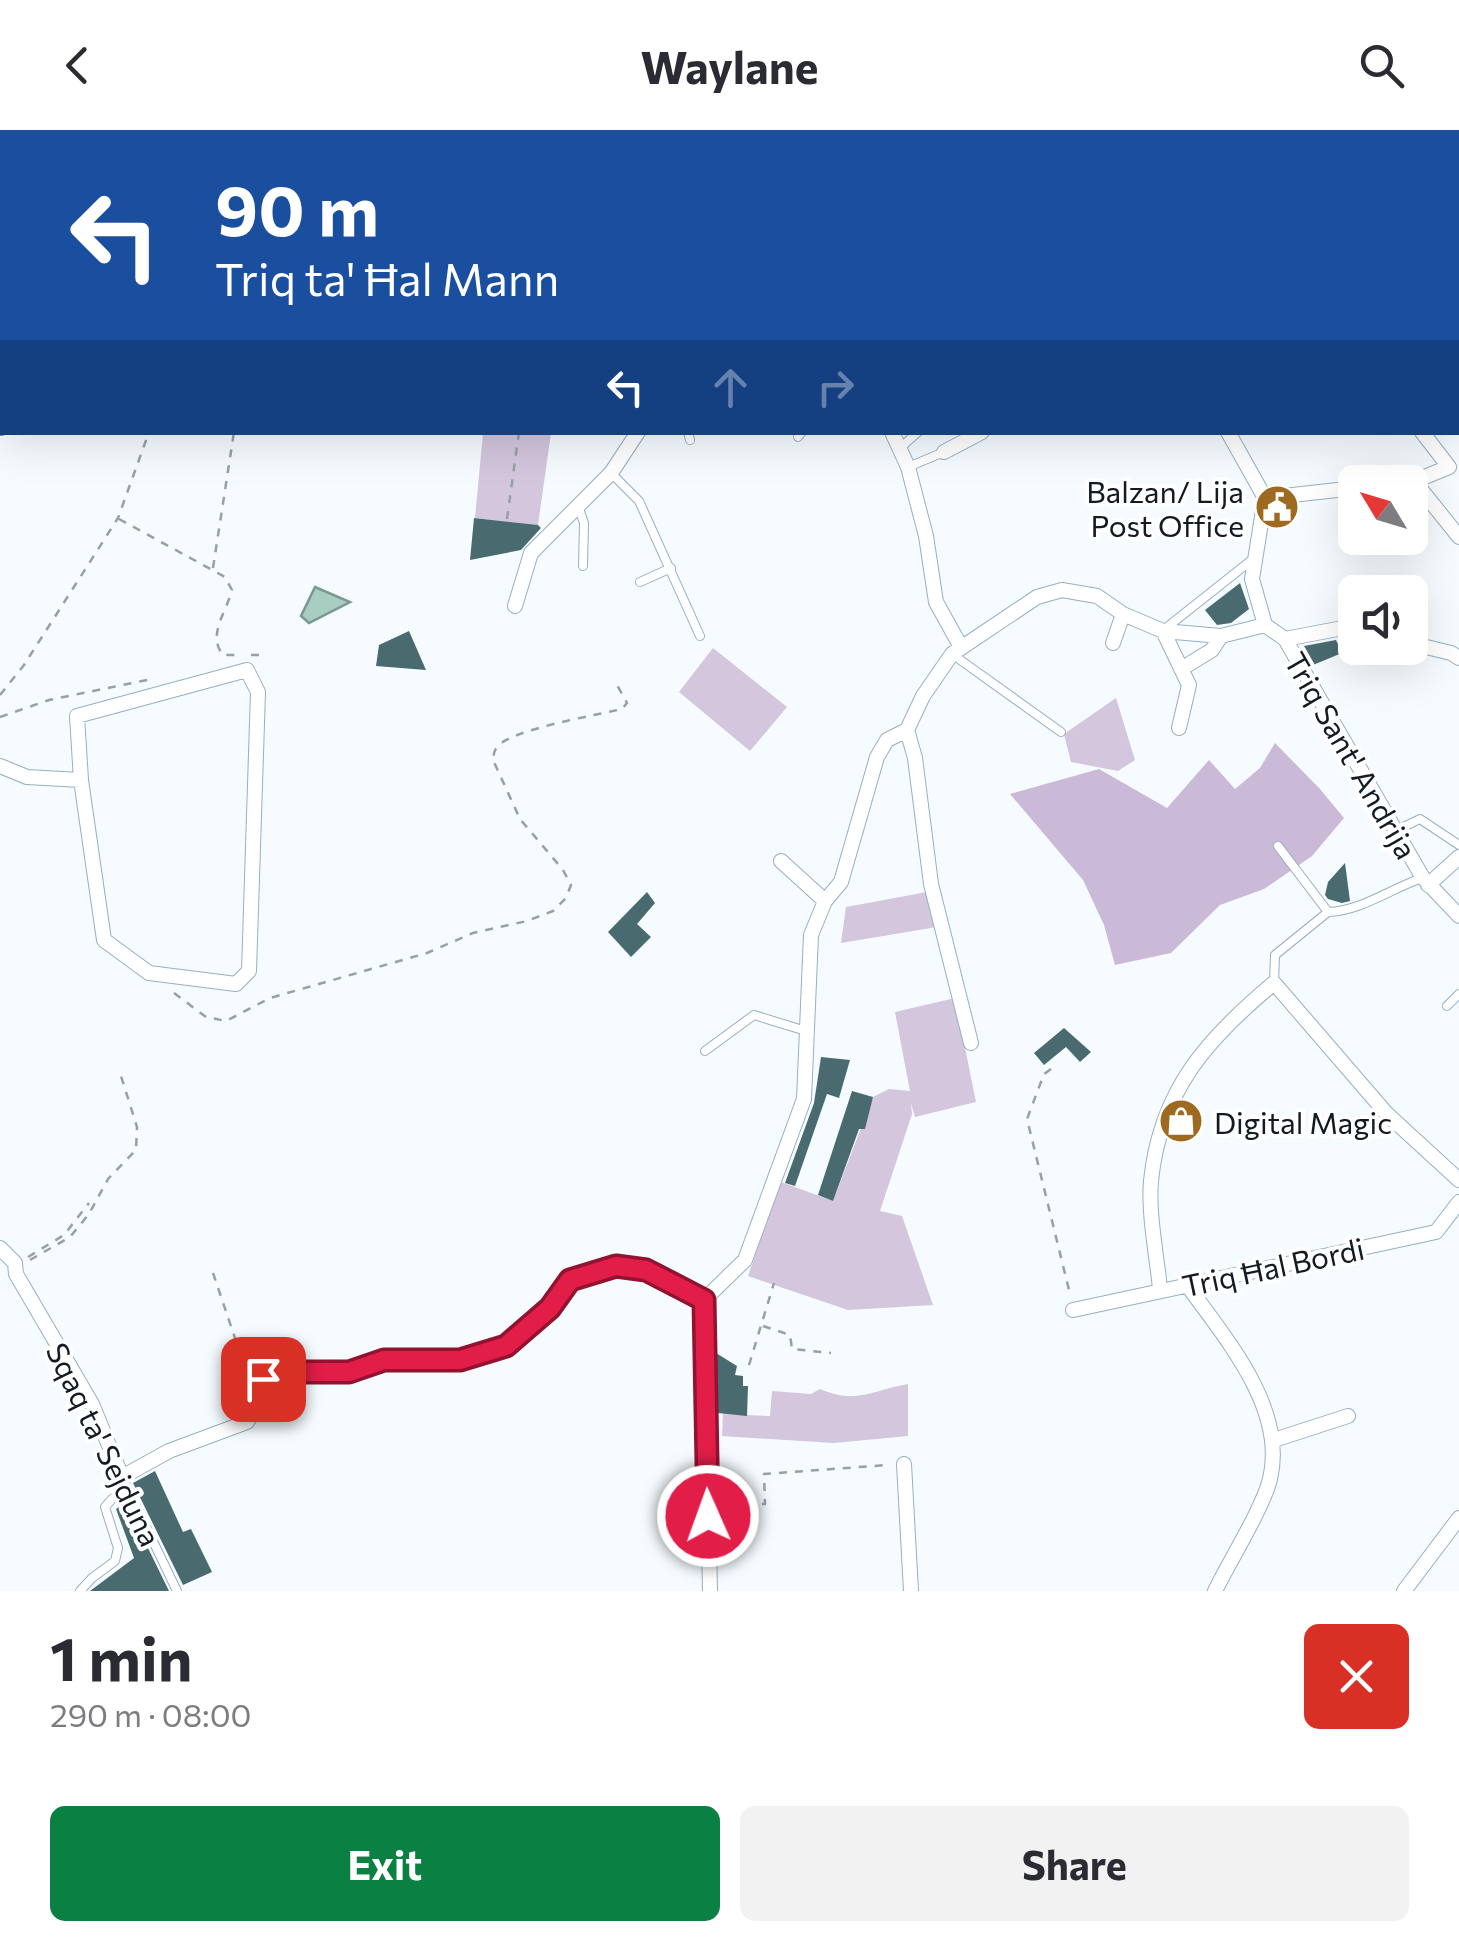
<!DOCTYPE html>
<html lang="en">
<head>
<meta charset="utf-8">
<style>
	body { margin:0; font-family:Commissioner,sans-serif; background:#f2f2f3; color:#2b2b33; height:100vh; display:flex; flex-direction:column; font-size:38px; white-space:nowrap }
	* { box-sizing:border-box; margin:0 }
	p { font-size:32px; color:#7c7c81 }
	.icon { flex:none; width:55px; height:55px; fill:none; stroke:currentColor; stroke-width:2; stroke-linecap:round; stroke-linejoin:round }
	.map { position:relative; height:1461px; overflow:hidden }
	.side { display:flex; flex-direction:column; background:#fff; flex:1 }
	.side>* { flex:none }
	.banner { position:absolute; left:0px; top:0px; width:1460px; height:305px; box-shadow:0 10px 40px #0002; background:#1a4fa0; color:#fff; overflow:hidden }
	.needle { width:65px; rotate:308deg }
	.fabs { position:absolute; left:1338px; top:335px; display:grid; gap:20px }
	.fabs a { display:grid; place-items:center; width:90px; height:90px; border-radius:15px; background:#fff; box-shadow:0 10px 40px #0002; font-size:50px }
	.pin { position:absolute; display:grid; place-items:center; width:85px; height:85px; color:#fff; margin:-42px; border-radius:20px; box-shadow:0 5px 15px #0006 }
	.me { position:absolute; width:110px; margin:-55px; rotate:358deg; stroke-linejoin:round; filter:drop-shadow(0 0 8px #0008) }
	.turn { display:flex; align-items:center; gap:35px; height:210px; padding:0 50px; font-size:45px }
	.turn .icon { width:130px; height:130px; stroke-width:2.5 }
	.turn b { display:block; font-size:70px; line-height:85px }
	.lanes { display:flex; align-items:center; height:95px; padding:0 50px; background:#0003; justify-content:center; gap:50px; direction:ltr }
	.lanes .off { opacity:.35 }
	.round { display:grid; place-items:center; flex:none; width:105px; height:105px; border-radius:15px; background:#f2f2f3 }
	.headline { display:flex; align-items:center; justify-content:space-between; height:170px; padding:0 50px }
	h1 { font-size:60px; font-weight:700; line-height:75px }
	.action { display:flex; gap:20px; margin-top:auto; padding:20px 50px }
	.action a { flex:1; height:115px; border-radius:15px; background:#0b8043; color:#fff; font-size:40px; font-weight:700; line-height:115px; text-align:center }
	.action a+a { background:#f2f2f3; color:#2b2b33 }
	header { display:flex; justify-content:space-between; align-items:center; height:130px; padding:0 50px; background:#fff; font-size:45px; font-weight:700 }
	.map>svg:first-child { display:block }
	.green { fill:#d3c6dd }
	.forest { fill:#cbbad7 }
	.water { fill:#a7cec1; stroke:#7a9892; stroke-width:2.5 }
	.building { fill:#496b70 }
	.lines { fill:none; stroke-linecap:round; stroke-linejoin:round }
	.lane-casing { stroke:#96afc3; stroke-width:10 }
	.street-casing { stroke:#96afc3; stroke-width:16 }
	.secondary-casing { stroke:#96afc3; stroke-width:22 }
	.highway-casing { stroke:#7c86ad; stroke-width:28 }
	.path { stroke:#98a0a5; stroke-width:2.5; stroke-dasharray:8 8; stroke-linecap:butt }
	.lane { stroke:#fff; stroke-width:8 }
	.street { stroke:#fff; stroke-width:14 }
	.secondary { stroke:#e9ecfd; stroke-width:20 }
	.highway { stroke:#b5bff7; stroke-width:25 }
	.route-casing { stroke:#92132f; stroke-width:25 }
	.route { stroke:#e11d48; stroke-width:18 }
	.labels { text-anchor:middle; dominant-baseline:central; stroke-width:8; stroke-linejoin:round; paint-order:stroke }
	.poi-label { font-size:30px; fill:#121b23; stroke:#fff; text-anchor:end }
	.street-label { font-size:30px; fill:#121b23; stroke:#fff }
</style>
</head>
<body>
<header><svg class="icon" aria-label="back" viewBox="0 0 24 24"><path d="M15 5l-7 7 7 7"/></svg>Waylane<svg class="icon" aria-label="search" viewBox="0 0 24 24"><circle cx="10" cy="10" r="6"/><path d="M15 15l6 6"/></svg></header>
<div class="map">
<svg width="1459" height="1461" viewBox="0 0 1459 1461">
	<rect width="100%" height="100%" fill="#f5fbff"/>
	<path class="green" d="M483,303h68l-13,92 -63,-7z
		M713,518l74,59 -37,44 -71,-59z
		M1116,568l19,62 -17,11 -47,-9 -7,-28z
		M927,762l10,35 -96,16 5,-36z
		M955,868l21,104 -61,15 -4,-14 1,11 -32,97 22,5 31,89 -85,5 -100,-34 33,-94 52,19 40,-104 16,-8 21,2 -15,-79z
		M908,1254v52l-74,7 -112,-7 1,-22 47,2 2,-25 39,3 9,-5c37,16 53,1 88,-5z"/>
	<path class="forest" d="M1275,613l45,46 24,29 -32,38 -48,33 -44,16 -49,48 -56,12 -11,-40 -21,-45 -73,-86 89,-25 68,39 42,-48 26,29 25,-21z"/>
	<path class="water" d="M315,457l35,15 -41,21 -8,-7z"/>
	<path class="building" d="M474,388l64,7 3,3 -20,22 -51,10z
		M1240,453l9,26 -18,14 -14,2 -12,-15z
		M409,501l17,39 -50,-4 3,-21z
		M1336,510l6,13 -29,12 -9,-19z
		M1345,733l5,38 -8,2 -14,-4 -3,-4 3,-13z
		M647,762l8,11 -18,21 14,13 -20,20 -23,-25z
		M1064,898l27,24 -11,10 -14,-15 -22,18 -10,-12z
		M821,927l29,3 -11,38 -12,-4 -32,92 -10,-3 29,-80z
		M852,961l21,6 -8,32h-6l-26,72 -15,-6z
		M716,1223l21,13 -2,9 8,1v10h5l-1,30 -30,-3z
		M155,1341l28,61 8,-3 21,43 -29,13 -50,-102z
		M126,1373l43,88h-79l44,-33 -18,-49z"/>
	<g class="lines">
		<defs>
			<path id="lane" d="M821,0l1,2
				M875,0l3,2
				M106,2l2,-2
				M860,2l7,-2
				M0,20l2,1
				M688,302l2,8
				M798,307l4,-5
				M899,319l19,-17
				M908,337l36,-15
				M611,343l28,28 61,135
				M578,376l6,17 -1,43
				M640,452l31,-14
				M1166,498l87,-69
				M952,524l109,78
				M1397,700l23,-11 39,26
				M1278,716l50,66
				M1328,782c33,-1 62,-23 94,-34
				M1274,853l1,-28 53,-43
				M1447,876l12,-12
				M705,921l49,-36 52,16
				M122,1347l55,114
				M80,1461l12,-13 23,-17 3,-13 -13,-41 7,-8 16,-7"/>
			<path id="street" d="M608,0l4,2
				M1287,0l5,2
				M737,2l4,-2
				M968,2l1,-2
				M1458,99l1,1
				M892,302l16,35 18,69 10,66 25,45
				M1228,302l37,66 -13,81 13,46
				M944,322l38,-20
				M1415,352l44,55
				M1410,353l39,-16 -27,-35
				M1265,368l90,-10
				M515,476l16,-53 80,-80 27,-41
				M1265,495l20,14 138,239 36,38
				M1163,501l26,54 -10,43
				M1285,509l63,-12 7,2
				M1113,513l10,-29
				M1410,513l41,10 8,5
				M1181,539l31,-19 9,-14
				M247,540l11,22 -9,279 -13,13 -87,-11 -45,-33 -23,-160 -4,-64z
				M907,600l8,28 16,126 40,159
				M0,636l27,11 54,3
				M781,731l44,40
				M1428,755l31,-28
				M0,1118l15,15 1,11 76,130 30,73 47,-26 78,-29 7,-12 1,-15 8,-16 15,-7h71l35,-12h76l47,-14 43,-38 20,-28 46,-13 30,3 58,30
				M1187,1155c39,54 100,124 83,194 -7,29 -41,83 -55,112
				M1160,1159c-3,-32 -12,-76 -9,-108 9,-91 57,-143 123,-198l113,131 72,66
				M704,1170l41,-40 59,-161 7,-164 14,-34 16,-19 36,-125 10,-17 20,-10 16,-34 29,-42 85,-57 25,-7 35,6 26,18 40,17 58,5 44,-11
				M704,1170l6,291
				M1073,1180l363,-78 23,-30
				M1274,1310l74,-24
				M904,1334l7,127
				M1404,1461l55,-73"/>
			<path id="secondary" d="M1184,2l1,-2"/>
			<path id="highway" d="M191,2l2,-2
				M216,2l2,-2
				M0,263l2,-3
				M0,292l2,-3"/>
		</defs>
		<use href="#lane" class="lane-casing"/>
		<use href="#street" class="street-casing"/>
		<use href="#secondary" class="secondary-casing"/>
		<use href="#highway" class="highway-casing"/>
		<path class="path" d="M119,389l106,58 7,13c-6,23 -25,45 -9,65h15
			M507,389l12,-87
			M213,438l21,-136
			M251,525h12
			M0,565l24,-30 94,-147 31,-86
			M0,587l49,-17 103,-21
			M174,863l32,24 20,4 44,-23 157,-45 46,-20 54,-12 26,-10 13,-13 5,-13 -8,-15 -43,-51 -27,-59c1,-7 0,-8 5,-14 15,-17 99,-31 124,-37l5,-6 -10,-18
			M1051,939l-7,5 -17,45 43,175
			M28,1127l36,-22 25,-32
			M30,1130l40,-23 19,-23 19,-35 28,-29 1,-23 -16,-51
			M213,1143l24,71 8,38
			M763,1196l27,9 2,14 39,4
			M749,1235l25,-82
			M746,1374h19l-1,-30 123,-9"/>
		<use href="#lane" class="lane"/>
		<use href="#street" class="street"/>
		<use href="#secondary" class="secondary"/>
		<use href="#highway" class="highway"/>
	</g>
	<g class="lines">
		<defs>
			<path id="route" d="M263,1249l15,-7h71l35,-12h76l46,-14 44,-38 20,-28 46,-14 30,4 58,30 4,216"/>
		</defs>
		<use href="#route" class="route-casing"/>
		<use href="#route" class="route"/>
	</g>
	<defs>
		<symbol id="civic-disc" viewBox="-11 -11 22 22"><circle r="9.5" fill="#9e6921" stroke="#fff"/><path d="M-.6-6.5H3V-4.5H.6V-3L4-1V1h2V6H-6V1h2V-1L-.6-3ZM-1.2 2.5V6h2.4V2.5Z" fill="#fff"/></symbol>
		<symbol id="shop-disc" viewBox="-11 -11 22 22"><circle r="9.5" fill="#9e6921" stroke="#fff"/><path d="M-5-2.5h2.3a2.7 3.5 0 0 1 5.4 0H5L5.5 6h-11ZM-1.5-2.5h3a1.5 2.3 0 0 0-3 0Z" fill="#fff"/></symbol>
	</defs>
	<g fill-rule="evenodd">
		<use href="#civic-disc" x="1252" y="352" width="50" height="50"/>
		<use href="#shop-disc" x="1156" y="966" width="50" height="50"/>
	</g>
	<g class="labels">
		<g class="poi-label">
			<text x="1244" y="360">Balzan/ Lija<tspan x="1244" dy="34">Post Office</tspan></text>
			<text x="1214" y="991" text-anchor="start">Digital Magic</text>
		</g>
		<g class="street-label">
			<text transform="translate(1352 625) rotate(60)">Triq Sant' Andrija</text>
			<text transform="translate(1273 1136) rotate(-12)">Triq Ħal Bordi</text>
			<text transform="translate(105 1314) rotate(64)">Sqaq ta' Sejduna</text>
		</g>
	</g>
</svg>
<div class="fabs">
<a><svg class="needle" viewBox="-14 -14 28 28"><path d="M0-13l5 13h-10z" fill="#e53935"/><path d="M0 13l5-13h-10z" fill="#7c7c81"/></svg></a>
<a><svg class="icon" aria-label="sound" viewBox="0 0 24 24"><path d="M4 9h4l5-4v14l-5-4H4zM17 9q2 3 0 6"/></svg></a>
</div>
<div class="pin" style="left:263px;top:1249px;background:#d93025"><svg class="icon" aria-label="arrive" viewBox="0 0 24 24"><path d="M6 21V4h12l-3 4 3 4H6"/></svg></div>
<svg class="me" style="left:708px;top:1386px" viewBox="-20 -20 40 40"><circle r="17" fill="#e11d48" stroke="#fff" stroke-width="3"/><path d="M0-11L8 9 0 5-8 9z" fill="#fff"/></svg>
<div class="banner">
<div class="turn"><svg class="icon" aria-label="left" viewBox="0 0 24 24"><path d="M17 20v-9H6M10 6l-5 5 5 5"/></svg><div><b>90 m</b>Triq ta' Ħal Mann</div></div>
<div class="lanes"><svg class="icon" aria-label="left" viewBox="0 0 24 24"><path d="M17 20v-9H6M10 6l-5 5 5 5"/></svg><svg class="icon off" aria-label="ahead" viewBox="0 0 24 24"><path d="M12 20V5M6 11l6-6 6 6"/></svg><svg class="icon off" aria-label="right" viewBox="0 0 24 24"><path d="M7 20v-9h11M14 6l5 5-5 5"/></svg></div>
</div>
</div>
<section class="side">
<div class="headline"><div><h1>1 min</h1><p>290 m · 08:00</p></div><a class="round" style="background:#d93025;color:#fff"><svg class="icon" aria-label="close" viewBox="0 0 24 24"><path d="M6 6l12 12M18 6L6 18"/></svg></a></div>
<div class="action"><a>Exit</a><a>Share</a></div>
</section>
</body>
</html>
